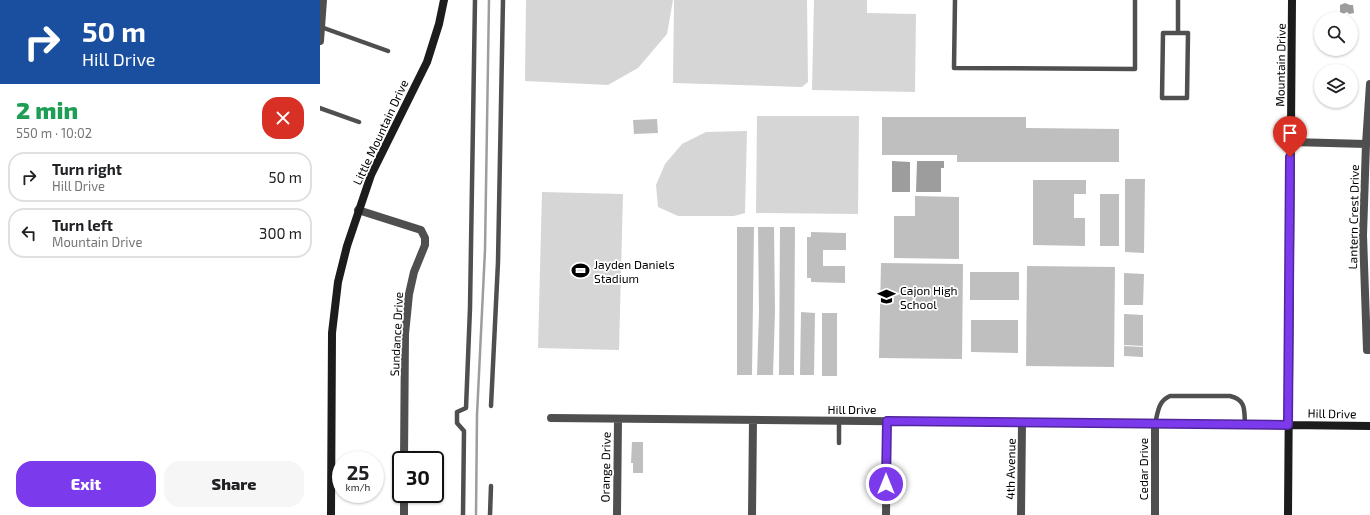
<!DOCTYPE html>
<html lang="en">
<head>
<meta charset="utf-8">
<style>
	body { margin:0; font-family:"Exo 2",sans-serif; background:#f6f6f6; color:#202124; height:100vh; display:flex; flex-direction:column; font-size:15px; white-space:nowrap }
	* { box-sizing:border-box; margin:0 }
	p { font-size:13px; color:#757577 }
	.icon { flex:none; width:22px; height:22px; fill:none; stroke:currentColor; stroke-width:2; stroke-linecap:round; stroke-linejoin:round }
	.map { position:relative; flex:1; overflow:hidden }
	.sheet { display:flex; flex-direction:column; background:#fff; width:320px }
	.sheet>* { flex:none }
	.banner { background:#1a4fa0; color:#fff; overflow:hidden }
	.buttons { position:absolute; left:994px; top:12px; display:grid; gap:8px }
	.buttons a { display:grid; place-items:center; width:44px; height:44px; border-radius:50%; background:#fff; box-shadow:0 1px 3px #0004; font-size:20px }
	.speed { position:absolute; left:12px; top:451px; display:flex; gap:8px; font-size:20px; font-weight:700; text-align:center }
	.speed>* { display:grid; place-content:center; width:52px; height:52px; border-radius:50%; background:#fff; box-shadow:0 1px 3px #0004; line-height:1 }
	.speed small { font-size:10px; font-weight:400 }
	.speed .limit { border:2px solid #111; border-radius:6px; background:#fff; color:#111 }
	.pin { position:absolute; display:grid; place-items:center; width:34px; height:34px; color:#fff; margin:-41px -17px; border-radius:50% 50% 50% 0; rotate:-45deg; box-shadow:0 0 4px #0007 }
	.pin .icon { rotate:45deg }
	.me { position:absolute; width:44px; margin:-22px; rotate:0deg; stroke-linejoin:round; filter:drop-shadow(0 0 3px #0008) }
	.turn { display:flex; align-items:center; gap:14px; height:84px; padding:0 16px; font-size:18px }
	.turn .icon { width:52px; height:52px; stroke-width:2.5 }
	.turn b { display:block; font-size:28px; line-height:34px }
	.round { display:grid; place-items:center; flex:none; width:42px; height:42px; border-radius:16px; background:#f6f6f6 }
	.headline { display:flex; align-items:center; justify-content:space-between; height:68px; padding:0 16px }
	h1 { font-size:24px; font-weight:800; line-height:30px; color:#1e9e55 }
	.cta { display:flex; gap:8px; margin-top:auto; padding:8px 16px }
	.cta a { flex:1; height:46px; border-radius:16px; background:#7c3aed; color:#fff; font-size:16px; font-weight:800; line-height:46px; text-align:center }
	.cta a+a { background:#f6f6f6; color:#202124 }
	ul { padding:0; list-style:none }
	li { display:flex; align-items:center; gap:12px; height:50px; margin:0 8px 6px; padding:0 8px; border:2px solid #e0e0e0; border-radius:16px }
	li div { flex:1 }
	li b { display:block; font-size:15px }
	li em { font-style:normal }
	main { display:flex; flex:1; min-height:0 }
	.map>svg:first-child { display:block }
	.green { fill:#d6d6d6 }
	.water { fill:#9d9d9d }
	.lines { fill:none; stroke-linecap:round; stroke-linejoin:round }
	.stream { stroke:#9d9d9d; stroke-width:2.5 }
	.building { fill:#bfbfbf }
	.lane { stroke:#4f4f4f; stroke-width:4.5 }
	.street { stroke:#4f4f4f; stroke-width:8 }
	.secondary { stroke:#1c1c1c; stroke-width:8 }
	.route-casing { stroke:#51269a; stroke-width:10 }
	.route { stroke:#7c3aed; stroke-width:7 }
	.labels { text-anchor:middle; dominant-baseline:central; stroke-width:3.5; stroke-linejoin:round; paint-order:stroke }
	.street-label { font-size:12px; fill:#000; stroke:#fff }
	.poi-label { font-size:12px; fill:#000; stroke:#fff; text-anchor:start }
</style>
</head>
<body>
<main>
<section class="sheet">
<div class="banner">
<div class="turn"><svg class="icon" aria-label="right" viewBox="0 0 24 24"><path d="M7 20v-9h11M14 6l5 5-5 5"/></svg><div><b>50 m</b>Hill Drive</div></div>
</div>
<div class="headline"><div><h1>2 min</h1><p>550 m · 10:02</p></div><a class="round" style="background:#d93025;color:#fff"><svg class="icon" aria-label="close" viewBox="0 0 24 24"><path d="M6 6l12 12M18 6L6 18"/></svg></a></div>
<ul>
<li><svg class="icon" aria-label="right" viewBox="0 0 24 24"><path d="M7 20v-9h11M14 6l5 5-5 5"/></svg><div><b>Turn right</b><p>Hill Drive</p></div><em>50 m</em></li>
<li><svg class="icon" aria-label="left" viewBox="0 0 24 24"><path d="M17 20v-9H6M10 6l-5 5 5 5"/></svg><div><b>Turn left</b><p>Mountain Drive</p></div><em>300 m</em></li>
</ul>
<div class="cta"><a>Exit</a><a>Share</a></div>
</section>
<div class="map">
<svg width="1050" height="515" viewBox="0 0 1050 515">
	<rect width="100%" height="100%" fill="#fff"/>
	<path class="green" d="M206,0h147l-6,34 -29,34 -30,17 -83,-4z
		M354,0h133l1,82 -6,5 -129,-4z
		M494,0h53v13l49,1 -1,78 -103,-2z
		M437,116h102l-1,98 -102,-1z
		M427,131l-2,82 -11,3h-56l-20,-9 -2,-22 9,-21 17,-20 24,-12z
		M222,192l81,2 -4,156 -81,-2z"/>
	<path class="water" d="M1025,3l5,2h3l1,8 -5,1 -2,-2 -4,2 -3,-2v-7z
		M572,161l18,1v30h-18z
		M597,161h27v7h-3v24h-25z"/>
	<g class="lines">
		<path class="stream" d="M156,515l1,-100 8,-165 4,-250"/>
	</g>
	<path class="building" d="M562,117h144v11l93,1v33h-162v-7h-75z
		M337,119l1,14 -24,1 -1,-14z
		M805,179h20l-1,74 -19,-1z
		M713,180h53v14h-12v24h11v28l-52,-1z
		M780,194h19v52h-19z
		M595,196l44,1v62l-65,-1v-42h21z
		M417,227h17l-2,148h-15z
		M438,227h16l1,84 -2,64h-16l2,-63z
		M460,227h15l-1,148h-15z
		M491,232l35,1v17h-23v16h22v17l-34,-1v-4h-4v-41h4z
		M561,263l82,1 -1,95 -83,-1z
		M707,266l88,1 -1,100 -88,-1z
		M650,272h49v28h-49z
		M804,273l20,1 -1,31h-19z
		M481,312l14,1 -1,62h-14z
		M502,313h15v63h-15z
		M804,314l19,1v31l-19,-1z
		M651,320h47v33l-47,-1z
		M804,346l19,1v10l-19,-1z
		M312,442h11v31h-10v-10h-2z"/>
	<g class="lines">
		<path class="lane" d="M635,0l-1,68 181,1v-69
			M1,27l67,24
			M858,33h10l-1,65h-25l1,-65h15v-33
			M0,108l39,14
			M171,406l7,-144 5,-262
			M519,421v22
			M835,424c3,-12 3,-23 15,-28h60c17,4 14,15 15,29
			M143,515l1,-84 -7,-8v-11l9,-4 4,-100 5,-308
			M170,515l1,-29"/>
		<path class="street" d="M0,41l3,-41
			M1050,84l-4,60 -3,91 4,115h3
			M971,142l75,2
			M38,210l63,20 4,8v7l-11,27 -5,22 -4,40 -1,126
			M231,418l737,7
			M84,515v-21
			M297,515l1,-96
			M432,515l1,-95
			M566,515l1,-94
			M701,515l1,-92
			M835,515v-91"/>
		<path class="secondary" d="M968,425l82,1
			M11,515l1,-182 6,-51 9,-36 24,-71 56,-113 12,-38 5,-24
			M968,515l4,-515"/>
	</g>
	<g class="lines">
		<defs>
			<path id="route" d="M566,484l1,-63 401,4 2,-268"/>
		</defs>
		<use href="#route" class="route-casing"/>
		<use href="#route" class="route"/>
	</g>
	<defs>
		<symbol id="stadium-bare" viewBox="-9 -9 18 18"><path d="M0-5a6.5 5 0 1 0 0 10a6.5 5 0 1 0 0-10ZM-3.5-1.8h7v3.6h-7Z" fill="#000" stroke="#fff" stroke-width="2.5" paint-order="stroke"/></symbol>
		<symbol id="school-bare" viewBox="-9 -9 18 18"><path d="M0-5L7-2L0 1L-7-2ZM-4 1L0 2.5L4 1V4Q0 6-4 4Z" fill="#000" stroke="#fff" stroke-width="2.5" paint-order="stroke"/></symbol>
	</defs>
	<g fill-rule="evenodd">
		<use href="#stadium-bare" x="248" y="258" width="25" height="25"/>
		<use href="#school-bare" x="554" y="284" width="25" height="25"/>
	</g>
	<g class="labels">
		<g class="street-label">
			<text transform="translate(960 65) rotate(-89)">Mountain Drive</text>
			<text transform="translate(60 132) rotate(-65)">Little Mountain Drive</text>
			<text transform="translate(1033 217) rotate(-89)">Lantern Crest Drive</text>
			<text transform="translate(76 334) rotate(-87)">Sundance Drive</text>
			<text x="532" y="409">Hill Drive</text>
			<text transform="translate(1012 413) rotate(1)">Hill Drive</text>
			<text transform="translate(285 467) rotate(-89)">Orange Drive</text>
			<text transform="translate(690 469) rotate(-89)">4th Avenue</text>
			<text transform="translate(823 469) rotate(-90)">Cedar Drive</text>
		</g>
		<g class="poi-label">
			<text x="274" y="264">Jayden Daniels<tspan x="274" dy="14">Stadium</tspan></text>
			<text x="580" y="290">Cajon High<tspan x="580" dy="14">School</tspan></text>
		</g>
	</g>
</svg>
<div class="buttons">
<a><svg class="icon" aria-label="search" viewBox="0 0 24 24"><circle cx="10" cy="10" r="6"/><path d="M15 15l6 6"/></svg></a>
<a><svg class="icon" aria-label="layers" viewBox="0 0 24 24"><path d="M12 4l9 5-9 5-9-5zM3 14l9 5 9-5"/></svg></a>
</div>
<div class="speed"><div>25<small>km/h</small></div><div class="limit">30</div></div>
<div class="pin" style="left:970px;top:157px;background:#d93025"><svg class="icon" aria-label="arrive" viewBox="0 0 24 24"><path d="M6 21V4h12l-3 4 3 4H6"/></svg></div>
<svg class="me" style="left:566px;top:484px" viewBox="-20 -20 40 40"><circle r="17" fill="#7c3aed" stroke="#fff" stroke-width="3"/><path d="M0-11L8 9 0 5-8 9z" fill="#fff"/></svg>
</div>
</main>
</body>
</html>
